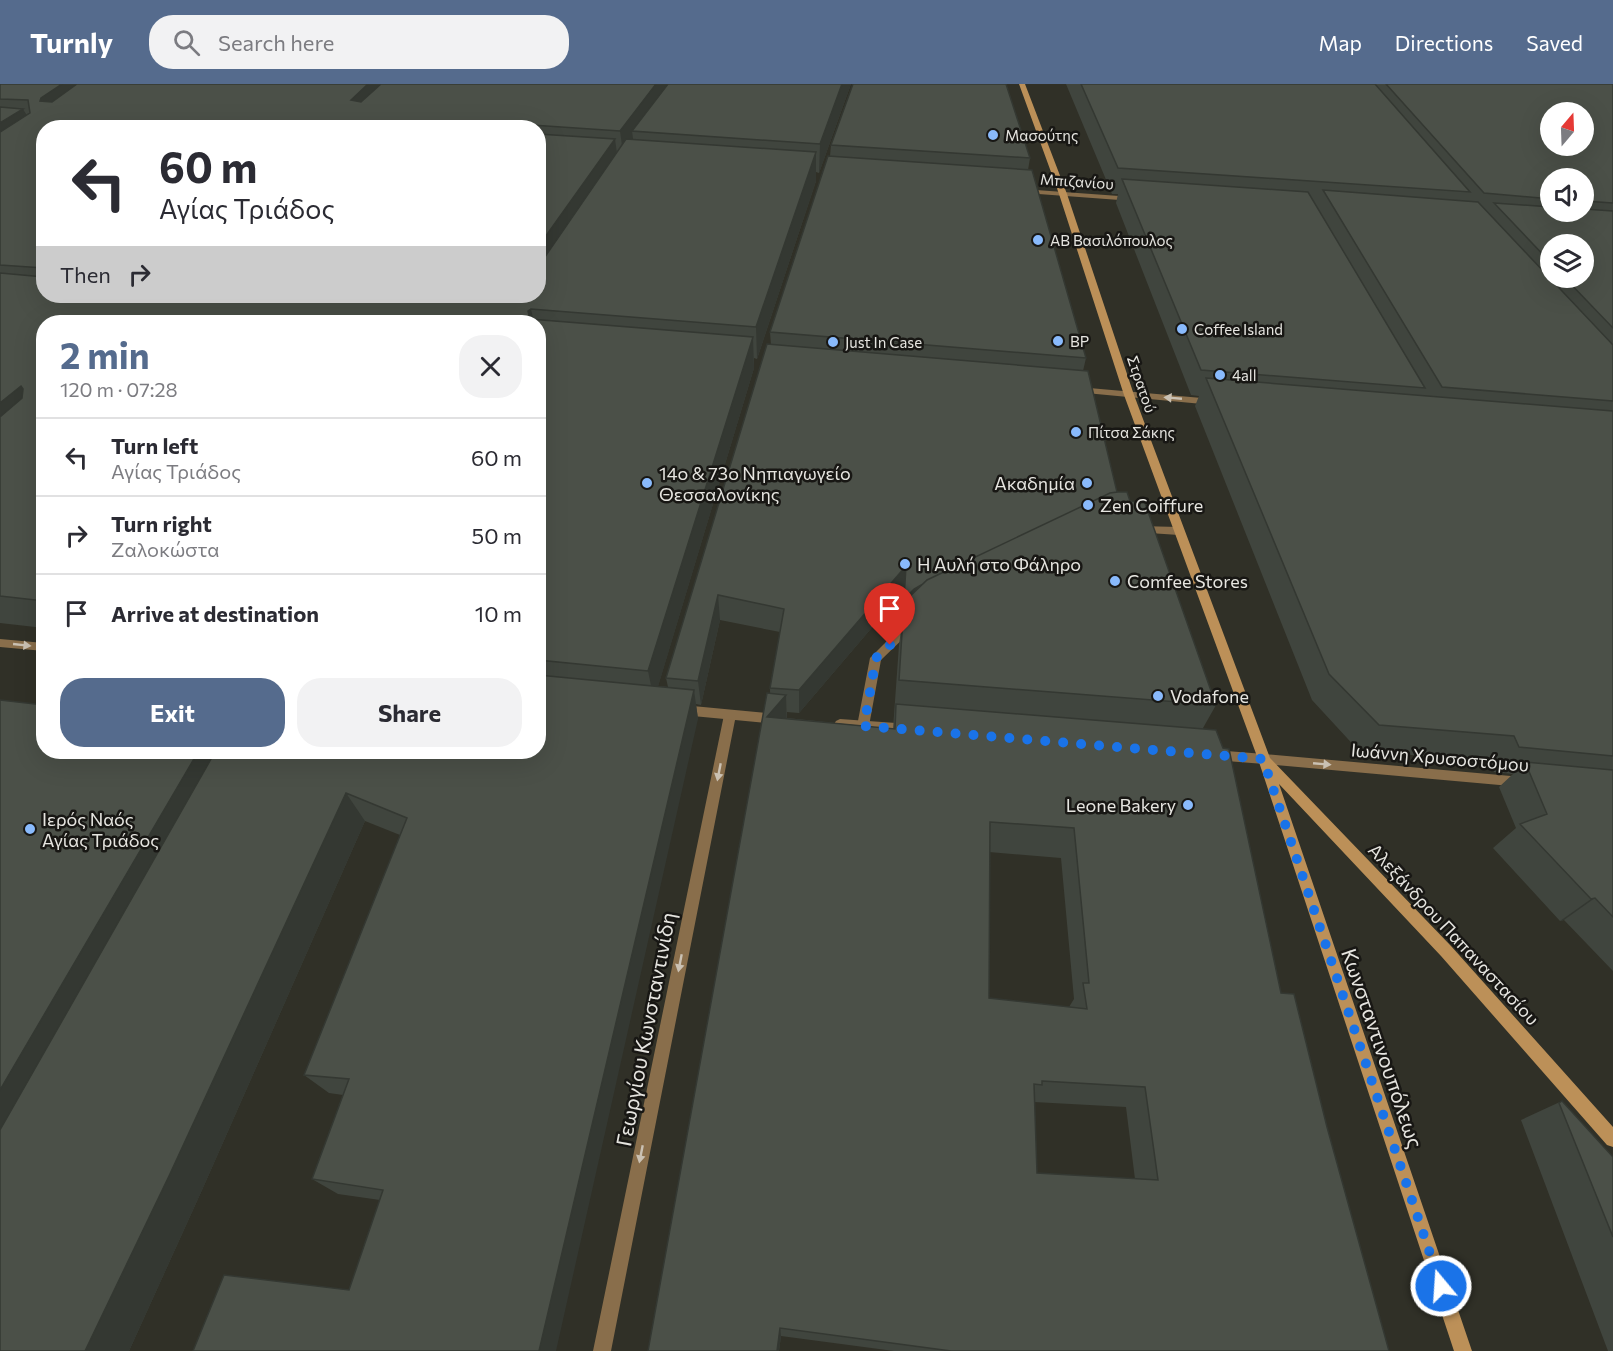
<!DOCTYPE html>
<html lang="en">
<head>
<meta charset="utf-8">
<style>
	body { margin:0; font-family:Commissioner,sans-serif; background:#f2f2f3; color:#2b2b33; height:100vh; display:flex; flex-direction:column; font-size:22px; white-space:nowrap }
	* { box-sizing:border-box; margin:0 }
	p { font-size:20px; color:#7c7c81 }
	.icon { flex:none; width:33px; height:33px; fill:none; stroke:currentColor; stroke-width:2; stroke-linecap:round; stroke-linejoin:round }
	.map { position:relative; flex:1; overflow:hidden }
	.drawer { position:absolute; left:36px; top:231px; width:510px; height:444px; display:flex; flex-direction:column; background:#fff; border-radius:24px; box-shadow:0 6px 24px #0002 }
	.drawer>* { flex:none }
	.top-card { position:absolute; left:36px; top:36px; width:510px; height:183px; border-radius:24px; box-shadow:0 6px 24px #0002; background:#fff; color:#2b2b33; overflow:hidden }
	.needle { width:39px; rotate:19deg }
	.buttons { position:absolute; left:1540px; top:18px; display:grid; gap:12px }
	.buttons a { display:grid; place-items:center; width:54px; height:54px; border-radius:50%; background:#fff; box-shadow:0 6px 24px #0002; font-size:30px }
	.pin { position:absolute; display:grid; place-items:center; width:51px; height:51px; color:#fff; margin:-62px -26px; border-radius:50% 50% 50% 0; rotate:-45deg; box-shadow:0 0 6px #0007 }
	.pin .icon { rotate:45deg }
	.me { position:absolute; width:66px; margin:-33px; rotate:342deg; stroke-linejoin:round; filter:drop-shadow(0 0 4px #0008) }
	.turn { display:flex; align-items:center; gap:21px; height:126px; padding:0 24px; font-size:27px }
	.turn .icon { width:78px; height:78px; stroke-width:2.5 }
	.turn b { display:block; font-size:42px; line-height:51px }
	.then { display:flex; align-items:center; height:57px; padding:0 24px; background:#0003; gap:12px; font-size:22px }
	.round { display:grid; place-items:center; flex:none; width:63px; height:63px; border-radius:24px; background:#f2f2f3 }
	.head { display:flex; align-items:center; justify-content:space-between; height:102px; padding:0 24px }
	h1 { font-size:36px; font-weight:700; line-height:45px; color:#556b8d }
	.cta { display:flex; gap:12px; margin-top:auto; padding:12px 24px }
	.cta a { flex:1; height:69px; border-radius:24px; background:#556b8d; color:#fff; font-size:24px; font-weight:700; line-height:69px; text-align:center }
	.cta a+a { background:#f2f2f3; color:#2b2b33 }
	ul { padding:0; list-style:none }
	li { display:flex; align-items:center; gap:18px; height:78px; padding:0 24px; border-top:2px solid #e1e1e2 }
	li div { flex:1 }
	li b { display:block; font-size:22px }
	li em { font-style:normal }
	header { display:flex; align-items:center; gap:36px; box-sizing:border-box; height:84px; padding:0 30px; background:#556b8d; color:#fff }
	header strong { font-size:28px }
	nav { display:flex; gap:33px; margin-inline-start:auto; font-size:21px }
	.search { width:420px; height:54px; background:#f2f2f3; display:flex; align-items:center; gap:15px; box-sizing:border-box; padding:0 21px; border-radius:24px; color:#7c7c81; font-size:22px }
	.map>svg:first-child { display:block }
	.lines { fill:none; stroke-linecap:round; stroke-linejoin:round }
	.pedestrian { fill:#896e4b; fill-rule:evenodd }
	.minor { fill:#896e4b; fill-rule:evenodd }
	.tertiary { fill:#896e4b; fill-rule:evenodd }
	.secondary { fill:#bc9058; fill-rule:evenodd }
	.wall { fill:#40453e; fill-rule:evenodd }
	.shaded-wall { fill:#343832 }
	.building { fill:#4b5048; stroke:#343832; stroke-width:1.5; fill-rule:evenodd }
	.oneway { fill:#cac1b3 }
	.route { stroke:#1a73e8; stroke-width:10; stroke-dasharray:0 18 }
	.poi-dot { fill:#89bafc; stroke:#181714; stroke-width:2 }
	.labels { text-anchor:middle; dominant-baseline:central; stroke-width:5; stroke-linejoin:round; paint-order:stroke }
	.far-poi-label { font-size:15px; fill:#e6e5e0; stroke:#181714; text-anchor:start }
	.far-street-label { font-size:15px; fill:#e6e5e0; stroke:#181714 }
	.poi-label { font-size:18px; fill:#e6e5e0; stroke:#181714; text-anchor:start }
	.street-label { font-size:18px; fill:#e6e5e0; stroke:#181714 }
	.near-street-label { font-size:21px; fill:#e6e5e0; stroke:#181714 }
</style>
</head>
<body>
<header>
<strong>Turnly</strong>
<div class="search"><svg class="icon" aria-label="search" viewBox="0 0 24 24"><circle cx="10" cy="10" r="6"/><path d="M15 15l6 6"/></svg>Search here</div>
<nav><a>Map</a><a>Directions</a><a>Saved</a></nav>
</header>
<div class="map">
<svg width="1613" height="1267" viewBox="0 0 1613 1267">
	<rect width="100%" height="100%" fill="#303027"/>
	<g class="lines">
		<path class="pedestrian" d="M1138,442l41,1 5,4 -5,4 -45,-3 -1,-2 1,-2z
			M912,535l6,4 -2,3 -35,34 -12,66 -2,3h-8l-2,-3 13,-68 38,-38z"/>
		<path class="minor" d="M1022,105l111,8 4,2 -4,2 -108,-8 -4,-2z
			M1078,303l135,12 5,3 -5,3 -138,-13v-4z
			M730,626l4,2 2,3 -125,636h-18l131,-636 2,-3z
			M1264,670l258,23 4,1 2,4 -2,4 -4,1 -258,-23 -4,-1 -2,-4 2,-4z"/>
		<path class="tertiary" d="M0,555l44,4v8l-44,-4z
			M682,621l96,9 4,2 2,3 -2,3 -4,2 -96,-9 -4,-2 -2,-3 2,-3z
			M840,635l70,5 4,2 2,3 -2,3 -4,2 -70,-5 -4,-2 -2,-3 2,-3z
			M1214,666l50,4 4,1 2,4 -2,4 -4,1 -50,-4 -4,-1 -2,-4 2,-4z"/>
		<path class="secondary" d="M1019,0h6l42,110 67,201 136,363 181,188 162,181v20l-6,-2 -166,-189 -162,-172 193,567h-18l-196,-592 -134,-364 -65,-201z"/>
	</g>
	<path class="wall" d="M0,0h851l-32,89 -3,-1v9l-59,178 -3,-1v10l-96,318 10,1 -2,-9 105,-333 -1,-13 60,-176 1,-11 199,13 -2,12 58,188 -3,13 34,121 13,9 86,204 -13,23 78,265 46,134 62,224h-495l-113,-15 -2,15 -9,-663 10,-56 -60,-12 -19,85 -5,-1 2,15 -349,571 31,-90 -42,-6 -26,-15 31,-84 -14,-2 -25,-18 96,-240 -35,-14 -163,369 -73,161h-129l44,-599h494v-430h-494v306l-44,-5zM44,44h494v168h-494zM904,506l-3,33 1,-1 -3,23 -6,84 -106,-11v-6l12,1zM989,768l72,6 13,141 -5,8 -80,-9zM1034,1018l92,5 9,72 -98,-6z
		M1066,0h547v887l-49,-51 -4,1 -67,-73 23,-20 -17,-41 14,-13 -19,-2 -5,-11 -130,-10 -47,-51 -117,-294 4,-10 -8,-1 -75,-192 2,-9h-6zM1551,94h33v34h-33zM1551,160l33,34h-33z
		M1562,1017l51,56v194h-5l-87,-231z"/>
	<path class="shaded-wall" d="M62,0h56l-61,42 -17,-25 1,-3z
		M368,0h38l-45,44 -10,-28z
		M656,0h23l-47,47 2,15 -10,14 -4,-29z
		M842,0h9l-32,89 1,-29z
		M23,25l17,28 -40,25v-39z
		M615,55l4,29 -81,119v-40z
		M816,68v29l-59,178 -1,-32z
		M531,225l3,13h-3l-3,-11z
		M753,253l1,31 -100,332 -6,-29z
		M21,302l23,31 -44,37v-51z
		M1095,419l-191,99 -2,20 -1,1 3,-24 10,-10z
		M906,482l-2,24 -105,123v-23z
		M718,511l2,25 -19,85 -3,-24z
		M694,606l4,29 -142,632h-17z
		M786,611l1,32 -20,-10z
		M198,668h40l-238,428v-90z
		M346,709l19,28 -163,369 -73,161h-44z
		M1595,814l-31,22 -4,1 31,-22z
		M780,1244l1,8 -2,15h-2z"/>
	<path class="building" d="M0,0h62l-21,14 -1,3 12,1 25,-18h291l-17,16 10,2 20,-18h275l-36,47 -88,-6 -2,3h-486v140l-44,-3v-133l30,-19 -2,-13 -28,-1z
		M668,0h174l-22,60 -188,-13z
		M853,0h153l24,74 -199,-13z
		M1081,0h294l95,108 -352,-24z
		M1386,0h227v119l-29,-2v-23h-33v21l-67,-6zM1551,28h33v34h-33z
		M0,23l23,2 -23,14z
		M538,50l77,5 -77,108z
		M626,55l190,13 -60,175 -225,-18 -3,2 2,8 223,18 -105,334 -110,-11v-338h-494v279l-44,-5v-179l22,-19 1,-9 -2,-3 -21,17v-130l44,4v19h494v-29z
		M828,72l204,14 54,188 -316,-26z
		M1122,95l186,13 117,196 -224,-18z
		M1323,106l155,12 135,143v56l-171,-14z
		M1494,119l57,4v5h33v-3l29,2v117l-48,-50h19v-34h-33v19z
		M767,260l321,27 29,121 -7,1 -183,87 -4,4 -9,5 -10,10 2,-33 -107,124 -29,-2 14,-79 -66,-14 -20,86 -32,-3z
		M1206,294l407,33v345l-94,-9 -5,-11 -135,-11 -50,-51z
		M1118,408h9l3,9 15,2 71,202 -317,-25 5,-78 23,-22 183,-87z
		M538,591l156,15 -155,661h-346l31,-76 125,15 34,-100 -71,-11 37,-100 -45,-4 103,-257 -61,-25 -177,383 -84,175h-85v-221l215,-378h323z
		M767,609l19,2 -19,22 128,12 1,-25 320,26 7,18 6,1 52,244 13,1 33,133 62,224h-438l-171,-23 -3,23h-129zM990,738l84,6 15,155h-6l4,26 -98,-11zM1042,997l103,6 13,93 -121,-7 -3,-89 8,1z
		M0,616l44,5v47h154l-198,338z
		M1525,678l88,8v147l-18,-19 -4,1 -71,-75 27,-10z
		M1562,1017l51,56v80l-54,-134z"/>
	<defs><path id="oneway-solid" d="M-6-.8H1V-3.2L6.5 0L1 3.2V.8H-6Z" transform="scale(1.5)"/></defs>
	<g class="oneway">
		<use href="#oneway-solid" transform="translate(1173 314) rotate(-175)"/>
		<use href="#oneway-solid" transform="translate(22 561) rotate(6)"/>
		<use href="#oneway-solid" transform="translate(1322 680) rotate(5)"/>
		<use href="#oneway-solid" transform="translate(719 688) rotate(101)"/>
		<use href="#oneway-solid" transform="translate(680 879) rotate(101)"/>
		<use href="#oneway-solid" transform="translate(641 1070) rotate(101)"/>
	</g>
	<g class="lines">
		<path class="route" d="M890,561l-14,13 -12,68 399,33 178,527"/>
	</g>
	<g class="poi-dot">
		<circle cx="993" cy="51" r="6"/>
		<circle cx="1038" cy="156" r="6"/>
		<circle cx="1182" cy="245" r="6"/>
		<circle cx="1058" cy="257" r="6"/>
		<circle cx="833" cy="258" r="6"/>
		<circle cx="1220" cy="291" r="6"/>
		<circle cx="1076" cy="348" r="6"/>
		<circle cx="647" cy="399" r="6"/>
		<circle cx="1087" cy="399" r="6"/>
		<circle cx="1088" cy="421" r="6"/>
		<circle cx="905" cy="480" r="6"/>
		<circle cx="1115" cy="497" r="6"/>
		<circle cx="1158" cy="612" r="6"/>
		<circle cx="1188" cy="721" r="6"/>
		<circle cx="30" cy="745" r="6"/>
	</g>
	<g class="labels">
		<g class="far-poi-label">
			<text x="1005" y="51">Μασούτης</text>
			<text x="1050" y="156">ΑΒ Βασιλόπουλος</text>
			<text x="1194" y="245">Coffee Island</text>
			<text x="1070" y="257">BP</text>
			<text x="845" y="258">Just In Case</text>
			<text x="1232" y="291">4all</text>
			<text x="1088" y="348">Πίτσα Σάκης</text>
		</g>
		<g class="far-street-label">
			<text transform="translate(1077 97) rotate(4)">Μπιζανίου</text>
			<text transform="translate(1142 300) rotate(71)">Στρατού</text>
		</g>
		<g class="poi-label">
			<text x="659" y="389">14ο &amp; 73ο Νηπιαγωγείο<tspan x="659" dy="21">Θεσσαλονίκης</tspan></text>
			<text x="1075" y="399" text-anchor="end">Ακαδημία</text>
			<text x="1100" y="421">Zen Coiffure</text>
			<text x="917" y="480">Η Αυλή στο Φάληρο</text>
			<text x="1127" y="497">Comfee Stores</text>
			<text x="1170" y="612">Vodafone</text>
			<text x="1176" y="721" text-anchor="end">Leone Bakery</text>
			<text x="42" y="735">Ιερός Ναός<tspan x="42" dy="21">Αγίας Τριάδος</tspan></text>
		</g>
		<g class="street-label">
			<text transform="translate(1440 673) rotate(5)">Ιωάννη Χρυσοστόμου</text>
			<text transform="translate(1454 850) rotate(47)">Αλεξάνδρου Παπαναστασίου</text>
		</g>
		<g class="near-street-label">
			<text transform="translate(645 945) rotate(-79)">Γεωργίου Κωνσταντινίδη</text>
			<text transform="translate(1383 964) rotate(71)">Κωνσταντινουπόλεως</text>
		</g>
	</g>
</svg>
<div class="buttons">
<a><svg class="needle" viewBox="-14 -14 28 28"><path d="M0-13l5 13h-10z" fill="#e53935"/><path d="M0 13l5-13h-10z" fill="#7c7c81"/></svg></a>
<a><svg class="icon" aria-label="sound" viewBox="0 0 24 24"><path d="M4 9h4l5-4v14l-5-4H4zM17 9q2 3 0 6"/></svg></a>
<a><svg class="icon" aria-label="layers" viewBox="0 0 24 24"><path d="M12 4l9 5-9 5-9-5zM3 14l9 5 9-5"/></svg></a>
</div>
<div class="pin" style="left:890px;top:561px;background:#d93025"><svg class="icon" aria-label="arrive" viewBox="0 0 24 24"><path d="M6 21V4h12l-3 4 3 4H6"/></svg></div>
<svg class="me" style="left:1441px;top:1202px" viewBox="-20 -20 40 40"><circle r="17" fill="#1a73e8" stroke="#fff" stroke-width="3"/><path d="M0-11L8 9 0 5-8 9z" fill="#fff"/></svg>
<div class="top-card">
<div class="turn"><svg class="icon" aria-label="left" viewBox="0 0 24 24"><path d="M17 20v-9H6M10 6l-5 5 5 5"/></svg><div><b>60 m</b>Αγίας Τριάδος</div></div>
<div class="then">Then<svg class="icon" aria-label="right" viewBox="0 0 24 24"><path d="M7 20v-9h11M14 6l5 5-5 5"/></svg></div>
</div>
<section class="drawer">
<div class="head"><div><h1>2 min</h1><p>120 m · 07:28</p></div><a class="round"><svg class="icon" aria-label="close" viewBox="0 0 24 24"><path d="M6 6l12 12M18 6L6 18"/></svg></a></div>
<ul>
<li><svg class="icon" aria-label="left" viewBox="0 0 24 24"><path d="M17 20v-9H6M10 6l-5 5 5 5"/></svg><div><b>Turn left</b><p>Αγίας Τριάδος</p></div><em>60 m</em></li>
<li><svg class="icon" aria-label="right" viewBox="0 0 24 24"><path d="M7 20v-9h11M14 6l5 5-5 5"/></svg><div><b>Turn right</b><p>Ζαλοκώστα</p></div><em>50 m</em></li>
<li><svg class="icon" aria-label="arrive" viewBox="0 0 24 24"><path d="M6 21V4h12l-3 4 3 4H6"/></svg><div><b>Arrive at destination</b></div><em>10 m</em></li>
</ul>
<div class="cta"><a>Exit</a><a>Share</a></div>
</section>
</div>
</body>
</html>
